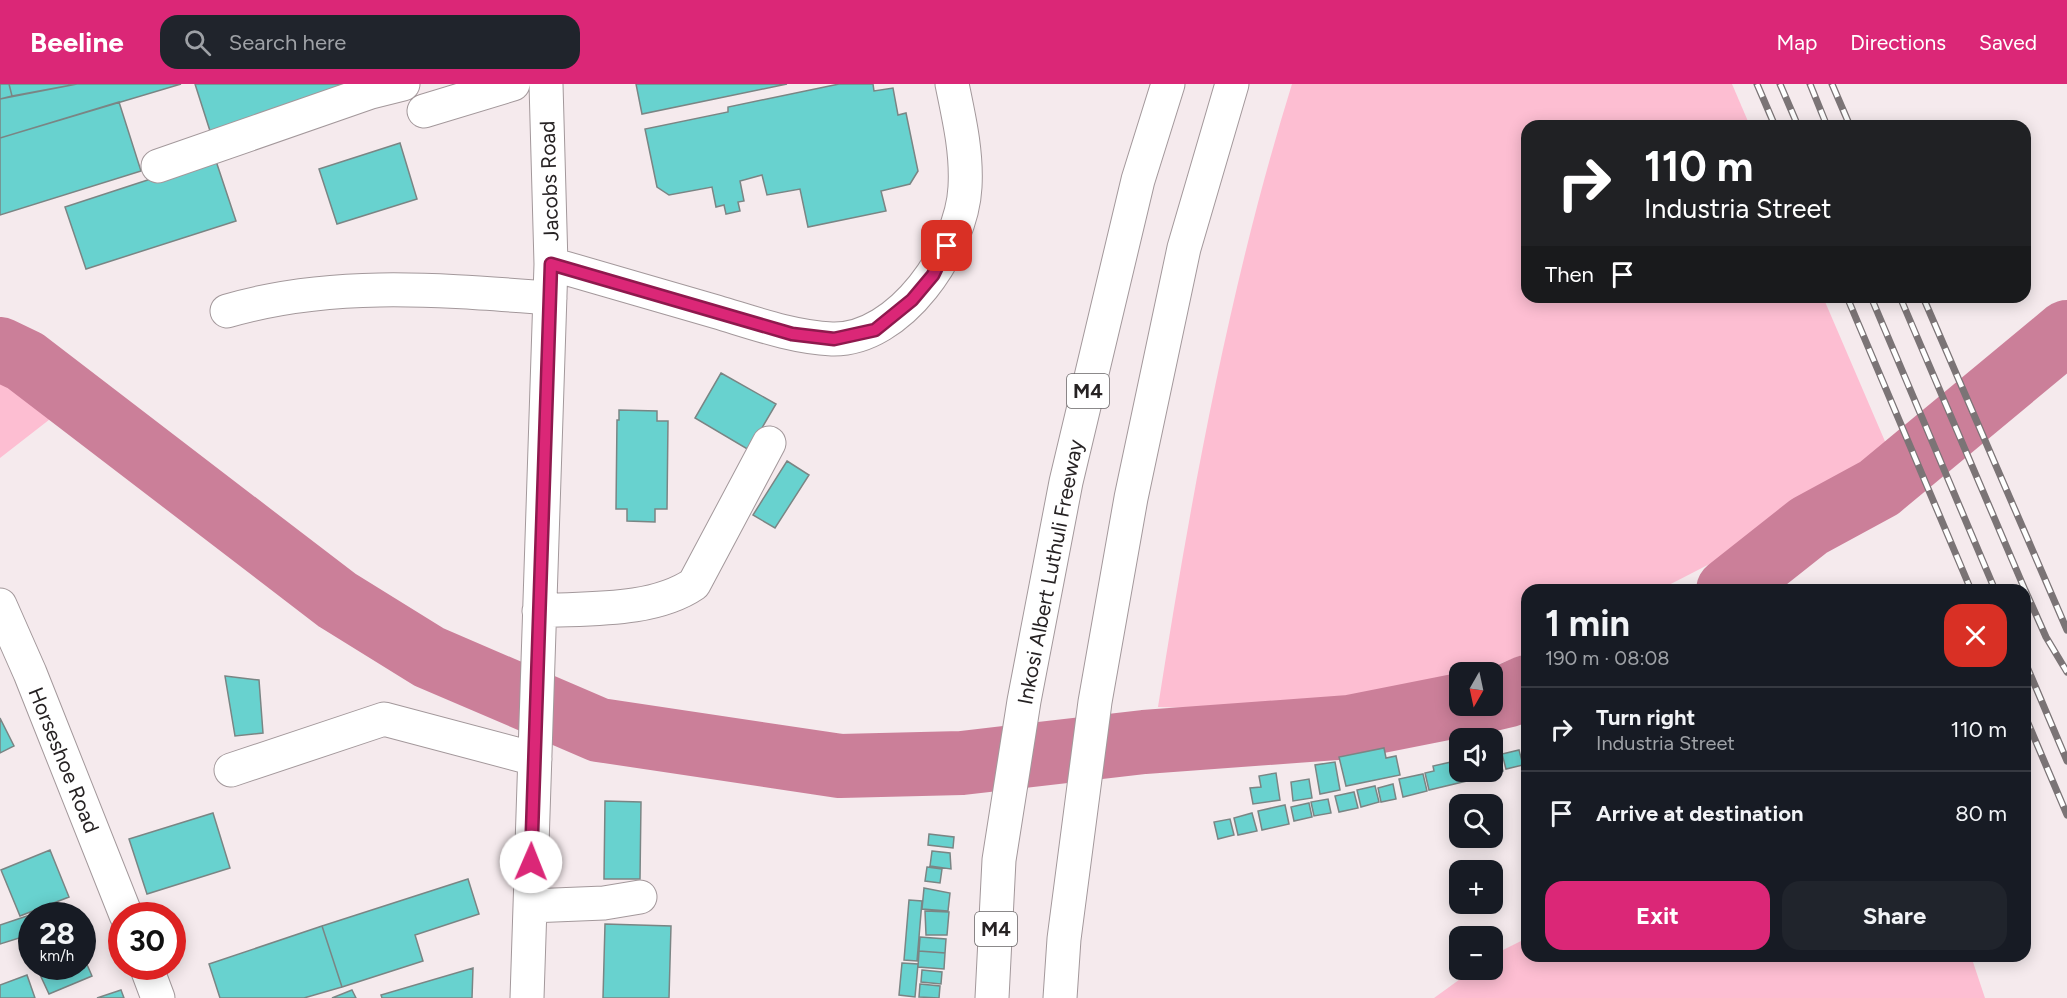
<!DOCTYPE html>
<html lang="en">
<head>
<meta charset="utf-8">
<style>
	body { margin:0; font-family:Figtree,sans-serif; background:#20242c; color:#f1f3f6; height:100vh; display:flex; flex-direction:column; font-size:22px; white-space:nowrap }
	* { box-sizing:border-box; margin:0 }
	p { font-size:20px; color:#9ea1a6 }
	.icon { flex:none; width:33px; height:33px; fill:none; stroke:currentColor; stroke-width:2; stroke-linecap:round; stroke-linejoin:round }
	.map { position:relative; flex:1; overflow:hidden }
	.drawer { position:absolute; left:1521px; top:500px; width:510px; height:378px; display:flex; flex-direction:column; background:#171b24; border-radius:18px; box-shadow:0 3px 15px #0003 }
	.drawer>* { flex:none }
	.banner { position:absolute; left:1521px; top:36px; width:510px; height:183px; border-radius:18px; box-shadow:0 3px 15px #0003; background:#202124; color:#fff; overflow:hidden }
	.needle { width:39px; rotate:189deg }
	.controls { position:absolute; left:1449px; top:578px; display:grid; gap:12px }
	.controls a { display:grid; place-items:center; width:54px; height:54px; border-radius:12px; background:#171b24; box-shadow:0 3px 15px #0003; font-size:30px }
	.speed { position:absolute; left:18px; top:818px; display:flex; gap:12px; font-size:30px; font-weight:700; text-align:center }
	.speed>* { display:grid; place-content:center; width:78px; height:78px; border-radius:50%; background:#171b24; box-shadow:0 3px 15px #0003; line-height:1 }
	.speed small { font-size:15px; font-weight:400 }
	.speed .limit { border:9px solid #d22; background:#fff; color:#111 }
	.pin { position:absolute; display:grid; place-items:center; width:51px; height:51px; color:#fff; margin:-26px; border-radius:12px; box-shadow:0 3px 9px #0006 }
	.me { position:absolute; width:66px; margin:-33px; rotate:1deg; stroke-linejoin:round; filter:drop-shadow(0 0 4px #0008) }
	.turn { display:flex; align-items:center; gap:21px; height:126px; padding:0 24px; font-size:27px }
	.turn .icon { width:78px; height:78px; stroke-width:2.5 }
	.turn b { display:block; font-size:42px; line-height:51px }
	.then { display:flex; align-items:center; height:57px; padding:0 24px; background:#0003; gap:12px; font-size:22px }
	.round { display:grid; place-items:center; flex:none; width:63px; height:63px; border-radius:18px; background:#20242c }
	.head { display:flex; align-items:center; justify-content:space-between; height:102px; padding:0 24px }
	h1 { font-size:36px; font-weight:700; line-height:45px }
	.primary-button { display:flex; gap:12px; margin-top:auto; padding:12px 24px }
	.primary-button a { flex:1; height:69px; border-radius:18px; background:#db2777; color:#fff; font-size:24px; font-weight:700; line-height:69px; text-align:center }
	.primary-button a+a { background:#20242c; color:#f1f3f6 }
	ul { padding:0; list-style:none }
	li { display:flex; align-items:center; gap:18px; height:84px; padding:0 24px; border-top:2px solid #363941 }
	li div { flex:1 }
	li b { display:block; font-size:22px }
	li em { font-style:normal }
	header { display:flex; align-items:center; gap:36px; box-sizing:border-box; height:84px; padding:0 30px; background:#db2777; color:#fff }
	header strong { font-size:28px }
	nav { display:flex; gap:33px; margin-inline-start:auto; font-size:21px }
	.search { width:420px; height:54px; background:#20242c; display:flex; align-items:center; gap:15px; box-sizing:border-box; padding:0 21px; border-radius:18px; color:#9ea1a6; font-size:22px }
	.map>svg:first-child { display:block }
	.green { fill:#fdbed2 }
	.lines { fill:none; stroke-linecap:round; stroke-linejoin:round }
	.river { stroke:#cb7f99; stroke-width:64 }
	.building { fill:#68d2cf; stroke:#7a8584; stroke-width:1.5 }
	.minor-casing { stroke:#a3989b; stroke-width:35 }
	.highway-casing { stroke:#a3989b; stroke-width:35 }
	.minor { stroke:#fff; stroke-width:33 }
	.highway { stroke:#fff; stroke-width:33 }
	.rail-casing { stroke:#7b7476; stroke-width:7 }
	.rail { stroke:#fff; stroke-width:4.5; stroke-dasharray:14; stroke-linecap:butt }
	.route-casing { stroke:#8e194d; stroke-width:15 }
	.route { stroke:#db2777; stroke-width:10 }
	.labels { text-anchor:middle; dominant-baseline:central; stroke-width:4.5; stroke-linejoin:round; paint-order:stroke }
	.shield { fill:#fff; stroke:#676465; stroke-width:1.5 }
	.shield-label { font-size:20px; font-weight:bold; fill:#262223 }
	.street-label { font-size:21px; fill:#262223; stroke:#fff }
</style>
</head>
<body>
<header>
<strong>Beeline</strong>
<div class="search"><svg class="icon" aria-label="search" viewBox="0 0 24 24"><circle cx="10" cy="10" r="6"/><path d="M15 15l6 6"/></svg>Search here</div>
<nav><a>Map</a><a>Directions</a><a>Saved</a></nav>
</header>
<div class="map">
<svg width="2067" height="914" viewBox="0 0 2067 914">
	<rect width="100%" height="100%" fill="#f5eaed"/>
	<path class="green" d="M1292,0h440l18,42h-223v171h296l67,156 -122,81 -107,55 -134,1v63l-49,19h-18l-1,6 -99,25 -100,7 -102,-3c33,-210 71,-420 134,-623z
		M0,296l54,36 -54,42z
		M1527,854v18h444l14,42h-551l40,-29h18l1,-14z"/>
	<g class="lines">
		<path class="river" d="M0,265l25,12 312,239 92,57 170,73 241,36 122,-3 182,-21 206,-15 111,-22
			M1728,506l81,-64 70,-38 188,-156
			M1492,615l17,-4 18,-8"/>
	</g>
	<path class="building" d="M0,0h9l3,12 -12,3z
		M9,0h68l-65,12z
		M77,0h104l-181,54v-39z
		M195,0h172l-156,50z
		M636,0h151l-145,30z
		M839,0h34l1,7 19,-3 5,27 8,-2 12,58 -8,13 -29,7 5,20 -78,16 -8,-38 -33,6 -5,-20 -22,6 4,20 -6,1 2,9 -14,3 -2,-9 -8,2 -4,-20 -43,8 -12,-8 -12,-58 83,-17v-5z
		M119,18l22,69 -141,44v-77z
		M400,59l17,56 -80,25 -18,-55z
		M215,74l21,63 -150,48 -21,-62z
		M721,289l55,31 -27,46 -54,-32z
		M619,326l38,1v10h11l-1,88h-12v13l-28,-1v-12h-11l1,-89h2z
		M787,377l22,14 -34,53 -22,-13z
		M225,592l34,4 4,53 -28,3z
		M0,634l14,28 -14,7z
		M1384,664l2,10 10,-2 4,19 -54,11 -7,-29z
		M1497,666l6,21 -16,5 -2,-5h7v-20z
		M1519,666l4,15 -17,4 -4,-15z
		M1460,676v11h23l1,6 -55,13 -4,-17 9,-2 -1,-5z
		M1335,678l5,28 -20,4 -5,-29z
		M1276,689l4,27 -27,4 -3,-16 11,-1 -2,-11z
		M1423,690l4,17 -24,6 -4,-18z
		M1309,695l3,19 -19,3 -2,-19z
		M1393,700l3,15 -15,3 -3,-14z
		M1375,702l4,16 -18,5 -4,-17z
		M1354,708l4,16 -19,4 -4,-16z
		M1328,715l3,14 -17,3 -3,-14z
		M605,717l36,1 -1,77h-36z
		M1309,719l3,14 -18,4 -3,-14z
		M1285,721l4,19 -27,6 -4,-19z
		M213,729l17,55 -83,26 -18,-55z
		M1252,729l5,18 -19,4 -4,-17z
		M1230,735l4,16 -16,4 -4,-17z
		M929,750l25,3 -1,11 -25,-3z
		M50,766l19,47 -49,19 -19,-46z
		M932,767l18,2 1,16 -21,-3z
		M927,783l15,2 -2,14 -15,-2z
		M468,795l11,35 -64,21 8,26 -81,26 -20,-61z
		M924,804l26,5 -2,18 -26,-2z
		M909,816l13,1 -5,60 -13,-1z
		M925,827l24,1 -2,23h-21z
		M36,829l-4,2v19l-32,10v-19z
		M605,840l66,2 -2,72h-66z
		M322,842l20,61 -38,11h-84l-11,-34z
		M920,853l26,2 -1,14 -26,-2z
		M919,867l26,2 -1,16 -26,-2z
		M82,869l10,23 -43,18 -13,-28h46z
		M902,879l16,1 -3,33 -16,-2z
		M473,884l-1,30h-90l-1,-3z
		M922,886l20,2 -1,12 -20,-2z
		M27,891l8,23h-35v-13z
		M920,900l20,2 -1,12 -20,-1z
		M121,906l3,8h-27z
		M352,906l4,8h-24z"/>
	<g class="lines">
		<defs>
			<path id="minor" d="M424,27l89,-27
				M158,82l213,-74 32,-8
				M551,180c55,16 111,32 166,48 37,11 75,25 115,27 68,2 130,-90 133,-152 2,-35 -6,-69 -13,-103
				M227,227c106,-31 214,-21 323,-13
				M0,521l30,68 96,242
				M539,527c49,-3 114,1 155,-27l75,-141
				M231,686l153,-51 151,40
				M530,822l74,-3 36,-6
				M146,882l12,32
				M527,914l24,-734 -5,-180"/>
			<path id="highway" d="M992,914l7,-138 25,-159 42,-219 72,-302 30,-96
				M1060,914l4,-59 31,-237 36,-204 53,-250 48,-164"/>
		</defs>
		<use href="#minor" class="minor-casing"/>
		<use href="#highway" class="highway-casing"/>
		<use href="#minor" class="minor"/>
		<use href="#highway" class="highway"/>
		<defs>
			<path id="rail" d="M1757,0l18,42
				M1780,0l18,42
				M1810,0l17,42
				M1832,0l18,42
				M1847,213l124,293
				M1871,213l124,293
				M1900,213l125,293
				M1923,213l144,333
				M2025,506l21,47 21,35
				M2025,578l42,99
				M2025,632l42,99"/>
		</defs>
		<use href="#rail" class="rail-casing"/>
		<use href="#rail" class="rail"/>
	</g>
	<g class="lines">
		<defs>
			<path id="route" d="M531,778l20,-598 241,70 42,5 41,-9 37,-30 21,-25 14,-29"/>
		</defs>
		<use href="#route" class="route-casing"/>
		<use href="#route" class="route"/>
	</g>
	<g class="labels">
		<g class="shield">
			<rect x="1067" y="290" width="42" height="34" rx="4.5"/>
			<rect x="975" y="828" width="42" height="34" rx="4.5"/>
		</g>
		<g class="shield-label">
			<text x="1088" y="307">M4</text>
			<text x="996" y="845">M4</text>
		</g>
		<g class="street-label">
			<text transform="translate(549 97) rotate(-92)">Jacobs Road</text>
			<text transform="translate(1050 488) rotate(-79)">Inkosi Albert Luthuli Freeway</text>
			<text transform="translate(64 676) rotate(68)">Horseshoe Road</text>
		</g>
	</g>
</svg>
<div class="controls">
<a><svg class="needle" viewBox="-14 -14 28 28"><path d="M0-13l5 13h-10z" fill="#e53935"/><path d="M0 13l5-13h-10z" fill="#9ea1a6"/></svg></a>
<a><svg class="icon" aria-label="sound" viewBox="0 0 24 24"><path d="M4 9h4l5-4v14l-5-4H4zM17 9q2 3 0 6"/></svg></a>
<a><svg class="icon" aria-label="search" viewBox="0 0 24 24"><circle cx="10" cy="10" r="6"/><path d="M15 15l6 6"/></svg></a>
<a>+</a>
<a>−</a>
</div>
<div class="speed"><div>28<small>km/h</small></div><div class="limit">30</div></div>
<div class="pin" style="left:947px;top:162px;background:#d93025"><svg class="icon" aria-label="arrive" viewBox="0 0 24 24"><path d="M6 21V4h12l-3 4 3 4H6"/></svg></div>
<svg class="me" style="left:531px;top:778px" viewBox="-20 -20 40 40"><circle r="19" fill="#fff"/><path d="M0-13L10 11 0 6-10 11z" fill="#db2777"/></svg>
<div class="banner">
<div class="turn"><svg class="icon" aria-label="right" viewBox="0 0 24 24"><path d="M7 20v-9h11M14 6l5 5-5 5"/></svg><div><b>110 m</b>Industria Street</div></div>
<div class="then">Then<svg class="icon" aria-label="arrive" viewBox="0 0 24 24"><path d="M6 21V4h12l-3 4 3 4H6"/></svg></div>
</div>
<section class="drawer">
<div class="head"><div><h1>1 min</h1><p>190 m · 08:08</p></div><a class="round" style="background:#d93025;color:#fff"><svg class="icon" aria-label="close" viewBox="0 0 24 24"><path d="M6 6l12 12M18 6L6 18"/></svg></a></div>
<ul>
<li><svg class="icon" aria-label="right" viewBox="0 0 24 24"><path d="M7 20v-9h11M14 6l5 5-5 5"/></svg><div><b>Turn right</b><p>Industria Street</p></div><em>110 m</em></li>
<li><svg class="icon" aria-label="arrive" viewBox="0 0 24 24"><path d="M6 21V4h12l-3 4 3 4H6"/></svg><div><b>Arrive at destination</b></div><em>80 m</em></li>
</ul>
<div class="primary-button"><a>Exit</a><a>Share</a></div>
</section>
</div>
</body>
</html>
